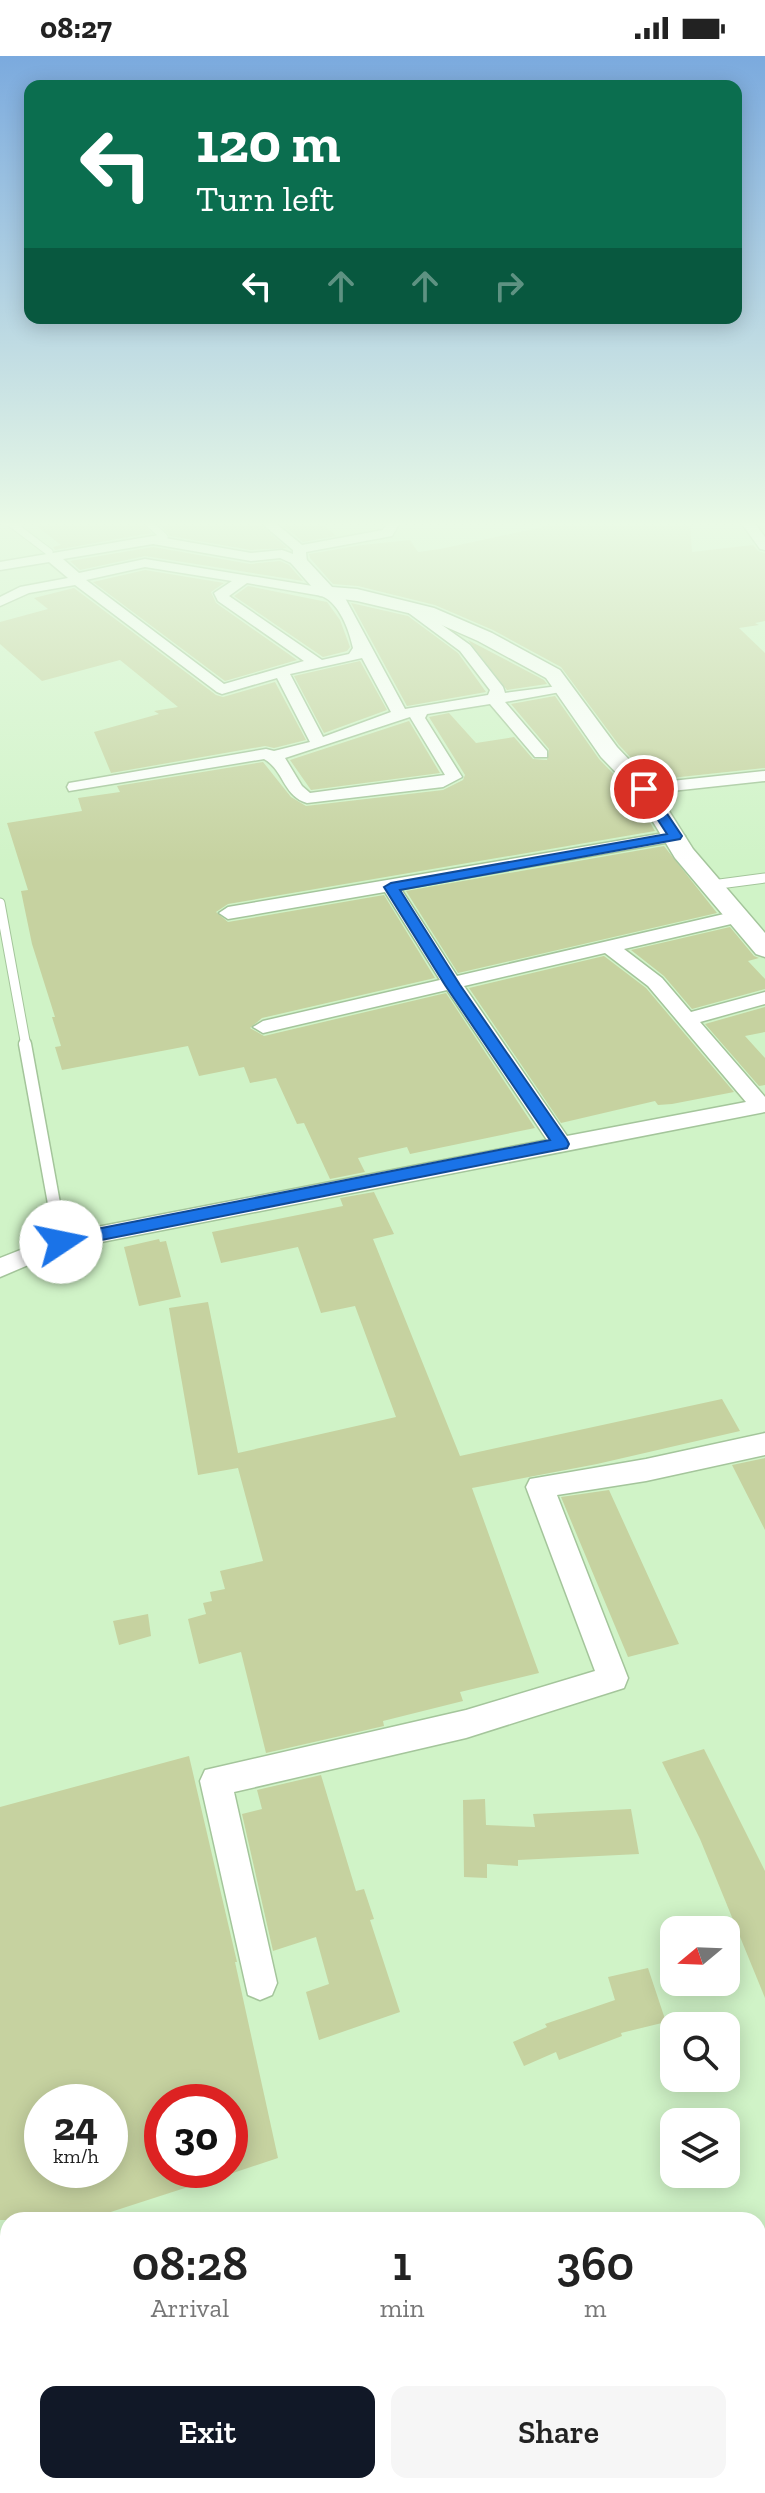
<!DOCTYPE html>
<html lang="en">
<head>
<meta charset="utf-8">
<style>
	body { margin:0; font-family:"Zilla Slab",serif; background:#f6f6f6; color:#222; height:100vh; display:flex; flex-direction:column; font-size:30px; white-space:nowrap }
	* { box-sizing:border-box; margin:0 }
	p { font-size:26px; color:#767676 }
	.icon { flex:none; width:44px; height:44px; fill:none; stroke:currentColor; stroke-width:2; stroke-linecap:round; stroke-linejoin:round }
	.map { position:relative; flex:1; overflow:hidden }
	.side { position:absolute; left:0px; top:2156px; width:766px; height:282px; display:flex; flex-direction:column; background:#fff; border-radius:24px 24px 0 0; box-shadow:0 4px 20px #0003 }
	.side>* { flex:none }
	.top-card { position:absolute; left:24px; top:24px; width:718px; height:244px; border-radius:16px; box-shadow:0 4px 20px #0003; background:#0b6e4f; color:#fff; overflow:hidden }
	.needle { width:52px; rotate:251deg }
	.buttons { position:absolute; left:660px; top:1860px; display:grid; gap:16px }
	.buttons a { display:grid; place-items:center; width:80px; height:80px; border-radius:16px; background:#fff; box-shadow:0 4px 20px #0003; font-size:40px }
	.speed { position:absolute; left:24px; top:2028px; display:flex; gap:16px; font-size:40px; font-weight:700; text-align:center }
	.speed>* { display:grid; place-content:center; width:104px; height:104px; border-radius:50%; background:#fff; box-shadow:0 4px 20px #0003; line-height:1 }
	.speed small { font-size:20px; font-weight:400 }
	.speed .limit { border:12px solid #d22; background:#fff; color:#111 }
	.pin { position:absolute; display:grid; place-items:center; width:68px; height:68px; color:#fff; margin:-34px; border:4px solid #fff; border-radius:50%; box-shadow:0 2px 8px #0007 }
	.me { position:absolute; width:88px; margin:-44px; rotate:79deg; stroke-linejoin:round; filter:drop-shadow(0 0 6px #0008) }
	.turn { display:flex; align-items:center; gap:28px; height:168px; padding:0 40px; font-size:36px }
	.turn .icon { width:104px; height:104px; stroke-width:2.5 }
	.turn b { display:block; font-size:56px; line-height:68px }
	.lanes { display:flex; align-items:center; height:76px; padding:0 40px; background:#0003; justify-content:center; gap:40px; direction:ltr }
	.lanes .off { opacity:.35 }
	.eta { display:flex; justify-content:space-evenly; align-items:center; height:136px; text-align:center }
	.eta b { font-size:48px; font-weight:600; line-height:56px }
	.primary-button { display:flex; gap:16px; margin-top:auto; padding:16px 40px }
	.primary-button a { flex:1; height:92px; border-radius:16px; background:#111827; color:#fff; font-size:32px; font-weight:600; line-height:92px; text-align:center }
	.primary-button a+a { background:#f6f6f6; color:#222 }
	.status { display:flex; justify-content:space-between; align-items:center; height:56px; padding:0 40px; background:#fff; direction:ltr }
	.status svg { height:22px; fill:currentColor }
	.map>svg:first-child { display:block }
	.green { fill:#f3c7ff }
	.building { fill:#c6d2a0; fill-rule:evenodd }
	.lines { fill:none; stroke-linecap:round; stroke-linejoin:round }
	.lane-far2-casing { stroke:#a4c59b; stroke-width:9 }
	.lane-far1-casing { stroke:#a4c59b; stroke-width:11 }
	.lane-casing { stroke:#a4c59b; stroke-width:15 }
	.street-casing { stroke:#a4c59b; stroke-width:3 }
	.secondary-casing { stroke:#a4c59b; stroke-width:3 }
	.lane-far2 { stroke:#fff; stroke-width:7 }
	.lane-far1 { stroke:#fff; stroke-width:9 }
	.lane { stroke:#fff; stroke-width:12 }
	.street { fill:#fff; fill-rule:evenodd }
	.secondary { fill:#fff; fill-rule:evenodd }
	.route { fill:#1a73e8; stroke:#114b97; stroke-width:2 }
</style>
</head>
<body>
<div class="status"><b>08:27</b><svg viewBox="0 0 49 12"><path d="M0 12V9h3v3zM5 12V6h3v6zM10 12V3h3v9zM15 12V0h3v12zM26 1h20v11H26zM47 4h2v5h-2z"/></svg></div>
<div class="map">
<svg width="765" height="2437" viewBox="0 0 765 2437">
	<rect width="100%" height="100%" fill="#d0f3c7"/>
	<path class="green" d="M765,2394v43h-128l21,-7h100v-34z"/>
	<path class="building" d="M30,465h111l10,12 -96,17 -2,-3 8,-2z
		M157,465h99l31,27 -36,2 -81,-14z
		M278,465h42l16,15 -33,6z
		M539,465h151l2,31 61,-7 5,6 7,2v68l-10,2 4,2 -20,3 26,25v115l-113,12 -33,-35 -58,-78 -68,-37 -58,-25 -77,-19 -25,-2 -23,-26 -1,-4 53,-9 48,-5 8,12 22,-3 103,-22z
		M153,491l97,17 30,-3 9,4 14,16 -158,-25 -65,14 -10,-9z
		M145,514l79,13 -13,9 5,11 81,57 -72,21 -132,-99z
		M248,530l79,16 13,18 10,27 -3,4 -24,6 -89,-61z
		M74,532l142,107 7,2 52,-15 31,58 -32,8 -9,-2 -154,27 -17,-41 65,-18 -5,-3 24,-4 -58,-47 -78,21 -42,-37v-22l48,-13 -14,-11z
		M351,547l57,13 50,37 28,39 -79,14z
		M468,584l76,40 3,4 -40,6z
		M360,605l27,49 -63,23 -30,-57z
		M555,640l44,63 34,35 22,37 -427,73 -12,8 12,10 156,-27 51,83 -173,40 -12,10 14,8 182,-43 89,135 -125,26 -3,-7 -49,11 7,14 -35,7 -26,-56 -7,1 -21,-46 -26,5 -6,-16 -45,9 -11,-30 -126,24 -7,-23 6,-1 -9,-29h3l-23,-73 -11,-53 7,-1 -21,-67 75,-12 -4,-13 42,-6 -3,-6 146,-24 28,35 15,9 137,-16 20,-10 2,-5 -36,-58 20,-4 27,30 38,-6 19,22 14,1 2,-11 -38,-45z
		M409,665l31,52 -129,17 -21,-30z
		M664,790l53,67 -259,60 -52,-82z
		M730,871l24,29 5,2 -11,3 17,18v10l-73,20 -28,-33 -33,-26z
		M604,900l42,32 88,104 -62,12 -14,1 -3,-4 -94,22 -92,-135z
		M765,951v25l-20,4 20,22v27l-6,1 -54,-62z
		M374,1136l20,42 -21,5 87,217 262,-57 18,32 -143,33 -125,24 67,185 -79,19 3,9 -80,20 1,5 -118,27 -25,-101 -42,12 -11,-45 18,-5 -3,-11 9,-2 -2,-9 15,-3 -5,-18 43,-10 -25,-93 -40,7 -29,-167 39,-6 30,151 158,-36 -41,-111 -34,7 -23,-66 -77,16 -9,-31 131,-26 -3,-8z
		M159,1183l1,3 6,-1 15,56 -42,9 -15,-59z
		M765,1402v72l-33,-65z
		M609,1434l70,154 -51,13 -67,-160z
		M148,1558l3,22 -32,9 -6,-24z
		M704,1693l61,122v127l-65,-159 -38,-77z
		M189,1700l48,206h-2l43,196 -48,16v-72h-68v68h62l1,5 -139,45h-86v-413zM42,2046h68v68h-68z
		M321,1719l35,116 8,-2 10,30 -4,1 30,92 -81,28 -13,-48 23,-8 -13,-47 -43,14 -31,-137 20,-5 -5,-19z
		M485,1743l1,26 49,2 -2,-13 98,-5 8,45 -121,6v6l-31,-2v14l-23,-1 -1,-77z
		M648,1912l18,54 -45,11 1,3 -63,24 -3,-8 -32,14 -11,-24 34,-15 -2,-3 70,-24 -7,-23z"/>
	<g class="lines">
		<defs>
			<path id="lane-far2" d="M8,465l41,31
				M147,465l17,16 -11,3"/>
			<path id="lane-far1" d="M712,829l53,-7
				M0,847l26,143"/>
			<path id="lane" d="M25,988l36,198"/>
			<path id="street" d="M259,465h14l29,24 81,-15 5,-9h13l-9,15 -86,16 1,11 -7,4 -20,-9 -29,3 -98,-17 -90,15 16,14 66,-14 186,30 14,9 60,111 83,-14 2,-5 -30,-39 -58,-43 12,-3 56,40 33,42 2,6 61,-8v6l-61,11 42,49v6h-12l-45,-53 -63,10 -2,4 37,59 -19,10 -136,16c-24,-7 -23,-33 -43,-44l-195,32 -2,-4 2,-4 6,-1 191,-33 8,2 36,-9 -33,-64 -55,16 -5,-2 -142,-107 -46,8 -29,13v-9l20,-10 48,-9 -19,-16 -49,8v-8l153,-26 98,17 31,-3 11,4v-4zM145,511l87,14 -18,12 4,8 86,60 -80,23 -138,-104zM247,527l75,13c18,8 27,34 31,52l-4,6 -27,6 -93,-64zM362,602l29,54 -68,25 -33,-63zM410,661l35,58 -135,18 -8,-7 -17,-28z
				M740,465h13l12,16v13l-5,-1z
				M765,715v10l-121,13 -8,-5 8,-5z
				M676,775l9,5 -3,4 -281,49 56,87 280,-65 7,2 2,4 -2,4 -120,28 38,29 29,34 74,-20v12l-65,18 65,75v15l-699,137 -66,28v-19l61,-24 486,-94 -100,-150 -184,43 -10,-6 10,-6 177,-41 -55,-88 -157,27 -9,-6 9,-6zM605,897l43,33 98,116 -179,34 -103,-150z
				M765,1377v22l-119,26 -89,14 71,183 -4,10 -158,50 -232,54 43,191 -5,12 -12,5 -12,-5 -48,-214 5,-11 261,-60 129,-39 -69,-184 4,-8 116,-20z"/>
			<path id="secondary" d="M300,502l6,1 26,28 25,2 77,19 58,25 68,37 57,77 35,37 41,65 72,84v24l-9,-3 -81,-96 -40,-66 -34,-35 -55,-79 -68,-37 -57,-25 -64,-15 -37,-5 -29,-33z"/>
		</defs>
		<use href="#lane-far2" class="lane-far2-casing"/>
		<use href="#lane-far1" class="lane-far1-casing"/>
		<use href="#lane" class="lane-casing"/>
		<use href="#street" class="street-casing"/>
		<use href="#secondary" class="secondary-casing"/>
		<use href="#lane-far2" class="lane-far2"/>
		<use href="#lane-far1" class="lane-far1"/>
		<use href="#lane" class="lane"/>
		<use href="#street" class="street"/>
		<use href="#secondary" class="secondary"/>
	</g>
	<linearGradient id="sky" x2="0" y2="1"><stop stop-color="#7baade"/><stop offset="0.58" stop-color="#eafae6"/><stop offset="1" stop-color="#eafae6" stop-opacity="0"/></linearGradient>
	<rect width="765" height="807" fill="url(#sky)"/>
	<path class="route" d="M644,730l5,1 33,49 -2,3 -280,51 60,95 107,155 2,4 -2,4 -506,100 -6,-2 -3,-4 9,-6 489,-96 -105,-155 -61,-98 7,-4 276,-49 -29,-45z"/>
</svg>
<div class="buttons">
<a><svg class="needle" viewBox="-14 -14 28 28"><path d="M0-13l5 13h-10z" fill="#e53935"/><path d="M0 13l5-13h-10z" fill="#767676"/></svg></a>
<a><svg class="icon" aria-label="search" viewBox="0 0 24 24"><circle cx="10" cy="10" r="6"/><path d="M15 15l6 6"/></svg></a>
<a><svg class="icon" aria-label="layers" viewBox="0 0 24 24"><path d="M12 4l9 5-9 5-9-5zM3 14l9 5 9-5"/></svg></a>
</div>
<div class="speed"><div>24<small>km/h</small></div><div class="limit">30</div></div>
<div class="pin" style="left:644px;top:733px;background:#d93025"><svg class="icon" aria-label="arrive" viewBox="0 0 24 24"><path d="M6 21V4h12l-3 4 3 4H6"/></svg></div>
<svg class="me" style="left:61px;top:1186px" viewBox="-20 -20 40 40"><circle r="19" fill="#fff"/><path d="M0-13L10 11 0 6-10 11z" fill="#1a73e8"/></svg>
<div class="top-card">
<div class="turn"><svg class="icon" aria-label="left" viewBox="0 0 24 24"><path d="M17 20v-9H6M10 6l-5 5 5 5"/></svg><div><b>120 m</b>Turn left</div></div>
<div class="lanes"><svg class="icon" aria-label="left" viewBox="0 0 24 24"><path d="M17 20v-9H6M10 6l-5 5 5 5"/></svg><svg class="icon off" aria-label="ahead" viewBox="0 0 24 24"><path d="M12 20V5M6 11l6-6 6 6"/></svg><svg class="icon off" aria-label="ahead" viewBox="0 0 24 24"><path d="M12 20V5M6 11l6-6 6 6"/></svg><svg class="icon off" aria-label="right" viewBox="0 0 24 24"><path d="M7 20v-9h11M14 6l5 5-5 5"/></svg></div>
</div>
<section class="side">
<div class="eta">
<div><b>08:28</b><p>Arrival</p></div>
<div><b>1</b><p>min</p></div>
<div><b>360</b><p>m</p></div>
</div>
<div class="primary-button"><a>Exit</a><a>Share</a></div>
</section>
</div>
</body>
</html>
